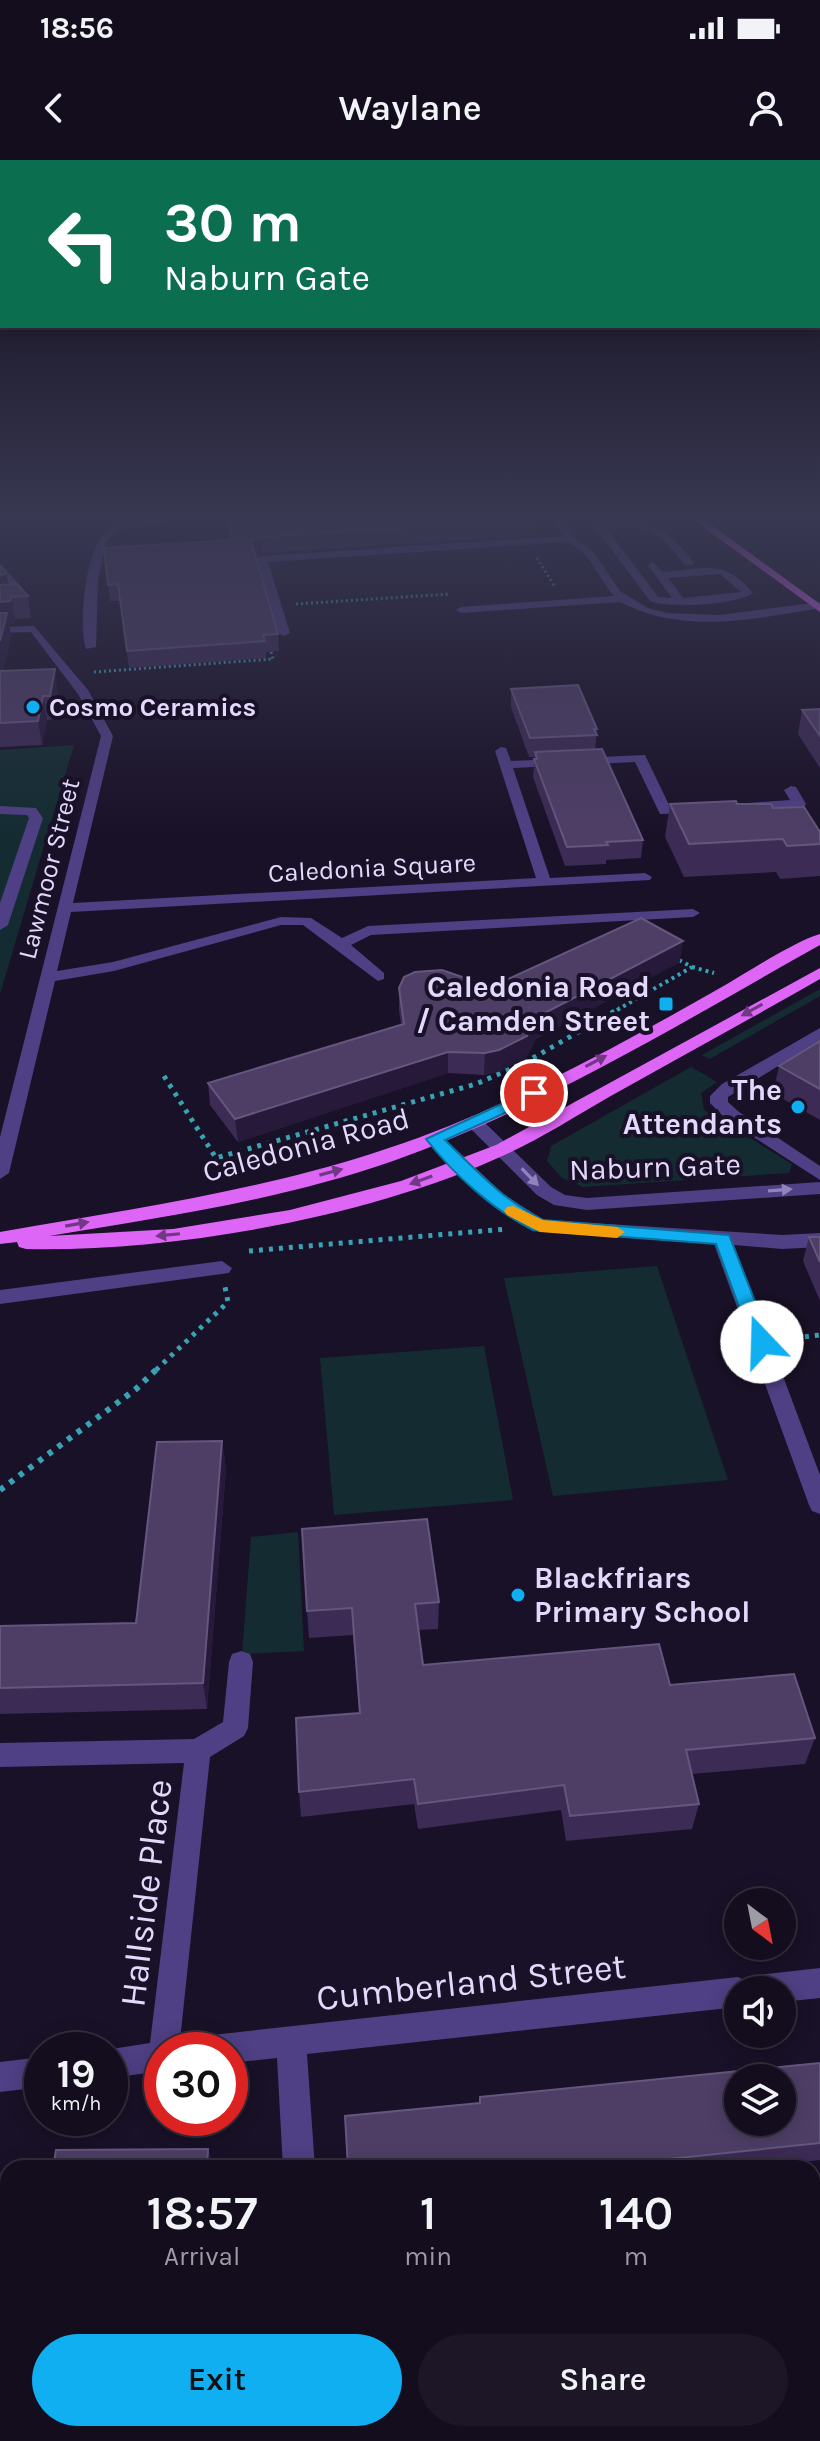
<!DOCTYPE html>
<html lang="en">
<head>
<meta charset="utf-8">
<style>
	body { margin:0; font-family:Karla,sans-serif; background:#1c1626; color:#f1f3f6; height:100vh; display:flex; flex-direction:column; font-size:30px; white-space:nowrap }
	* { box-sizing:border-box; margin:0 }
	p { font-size:26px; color:#9d9ca4 }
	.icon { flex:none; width:44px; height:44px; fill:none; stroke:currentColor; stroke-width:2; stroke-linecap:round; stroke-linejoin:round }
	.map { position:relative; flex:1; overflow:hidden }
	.drawer { position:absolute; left:0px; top:2000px; width:820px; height:282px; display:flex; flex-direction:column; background:#130d1d; border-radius:24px 24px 0 0; box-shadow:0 4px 20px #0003,0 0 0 2px #322d3b }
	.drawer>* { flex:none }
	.banner { position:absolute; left:0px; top:0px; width:820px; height:168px; box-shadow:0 4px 20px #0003,0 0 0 2px #322d3b; background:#0b6e4f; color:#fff; overflow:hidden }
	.needle { width:52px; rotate:148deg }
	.fabs { position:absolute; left:724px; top:1728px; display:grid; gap:16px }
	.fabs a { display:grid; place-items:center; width:72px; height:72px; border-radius:50%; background:#130d1d; box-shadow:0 4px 20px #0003,0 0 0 2px #322d3b; font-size:40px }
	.speed { position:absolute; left:24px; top:1872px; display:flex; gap:16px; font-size:40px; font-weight:700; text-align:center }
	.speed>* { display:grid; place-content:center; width:104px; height:104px; border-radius:50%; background:#130d1d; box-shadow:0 4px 20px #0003,0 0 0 2px #322d3b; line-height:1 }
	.speed small { font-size:20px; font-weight:400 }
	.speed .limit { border:12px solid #d22; background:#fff; color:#111 }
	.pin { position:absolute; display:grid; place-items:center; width:68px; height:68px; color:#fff; margin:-34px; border:4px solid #fff; border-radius:50%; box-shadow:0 2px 8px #0007 }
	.me { position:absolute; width:88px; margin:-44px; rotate:339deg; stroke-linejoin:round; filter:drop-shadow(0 0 6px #0008) }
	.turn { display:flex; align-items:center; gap:28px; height:168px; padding:0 32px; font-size:36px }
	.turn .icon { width:104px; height:104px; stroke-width:2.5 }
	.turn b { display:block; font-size:56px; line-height:68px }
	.eta { display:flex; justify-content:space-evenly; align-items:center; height:136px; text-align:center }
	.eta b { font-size:48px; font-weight:600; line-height:56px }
	.cta { display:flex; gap:16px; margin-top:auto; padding:16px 32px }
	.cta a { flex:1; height:92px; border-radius:48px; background:#10aff2; color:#111; font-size:32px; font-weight:600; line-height:92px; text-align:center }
	.cta a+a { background:#1c1626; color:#f1f3f6 }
	.status { display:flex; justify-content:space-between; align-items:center; height:56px; padding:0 40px; background:#130d1d; direction:ltr }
	.status svg { height:22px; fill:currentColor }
	header { display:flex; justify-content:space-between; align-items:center; height:104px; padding:0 32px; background:#130d1d; font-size:36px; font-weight:600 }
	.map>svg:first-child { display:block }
	.green { fill:#142c31 }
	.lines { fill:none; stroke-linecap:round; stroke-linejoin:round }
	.path-far3 { stroke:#37a3b4; stroke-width:3; stroke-dasharray:2 3; stroke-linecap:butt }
	.path-far2 { stroke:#37a3b4; stroke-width:4; stroke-dasharray:3 4; stroke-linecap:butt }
	.path-far1 { stroke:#37a3b4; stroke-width:5; stroke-dasharray:4 6; stroke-linecap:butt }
	.path { stroke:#37a3b4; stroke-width:6; stroke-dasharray:5 7; stroke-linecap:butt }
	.minor { fill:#4f3f84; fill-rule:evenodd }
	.major { fill:#de66f7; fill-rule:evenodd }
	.wall { fill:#3c2b54 }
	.shaded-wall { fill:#26193a }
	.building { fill:#4e3e66; stroke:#65567e; stroke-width:2; fill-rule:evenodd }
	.oneway { fill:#723785 }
	.oneway2 { fill:#9284ba }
	.route { fill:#10aff2; stroke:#0a729d; stroke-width:2 }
	.slow { fill:#f59e0b }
	.poi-dot { fill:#10aff2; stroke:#191127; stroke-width:3 }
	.labels { text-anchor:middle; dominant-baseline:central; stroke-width:8; stroke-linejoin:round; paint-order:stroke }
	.far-poi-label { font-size:26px; font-weight:bold; fill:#e4d9fd; stroke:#191127; text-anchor:start }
	.far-street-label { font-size:26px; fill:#e4d9fd; stroke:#191127 }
	.poi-label { font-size:30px; font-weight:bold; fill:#e4d9fd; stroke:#191127; text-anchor:end }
	.street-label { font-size:30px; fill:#e4d9fd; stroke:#191127 }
	.near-street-label { font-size:36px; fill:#e4d9fd; stroke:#191127 }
</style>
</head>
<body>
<div class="status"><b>18:56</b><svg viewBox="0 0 49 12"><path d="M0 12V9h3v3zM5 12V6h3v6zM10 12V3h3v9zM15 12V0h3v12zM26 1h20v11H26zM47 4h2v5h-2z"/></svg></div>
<header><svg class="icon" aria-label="back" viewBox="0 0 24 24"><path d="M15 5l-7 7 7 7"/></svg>Waylane<svg class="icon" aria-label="person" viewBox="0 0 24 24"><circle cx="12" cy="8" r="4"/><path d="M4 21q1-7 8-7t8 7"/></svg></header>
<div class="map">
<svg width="820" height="2281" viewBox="0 0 820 2281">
	<rect width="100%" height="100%" fill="#191127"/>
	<path class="green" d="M74,585l-74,249v-244z
		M820,829v7l-110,63 -8,-4z
		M691,907l26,15 -16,11 3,17 88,54 -3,9 -206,14 -21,-9 -15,-17 4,-15z
		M657,1106l71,214 -175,16 -49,-218z
		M484,1186l29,154 -179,15 -14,-157z
		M298,1372l6,119 -62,3 9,-117z"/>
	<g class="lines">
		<path class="path-far3" d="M537,398l18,29
			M296,444l154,-10
			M94,512l179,-13 -2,-7"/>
		<path class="path-far2" d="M692,807l22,6
			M617,850l75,-43 -15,-8"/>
		<path class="path-far1" d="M164,916l52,82 260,-74 50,-22 94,-54
			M249,1091l258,-22
			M785,1179l35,-4
			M156,1210l72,-68 -3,-15"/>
		<path class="path" d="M0,1330l136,-101 22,-21"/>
		<path class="minor" d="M175,356h22l-78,14 -13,12 -8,37 -2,68 -10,2c-8,-24 -1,-111 27,-123 17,-8 43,-7 62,-10z
			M551,356h10l15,23 18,14 26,38 28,17 19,5 52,2 101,-13v6c-66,11 -137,27 -200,-6l-159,11 -5,-3 5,-3 153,-11c-15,-17 -25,-48 -49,-54l-297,20 22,71 -6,3 -6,-3 -21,-74 5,-3 302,-20z
			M587,356h10l4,6c48,-3 64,3 93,41l-1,2h-8c-26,-33 -36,-40 -79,-37l52,69 14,1 -24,-33 5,-3 10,10c41,-3 61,-14 90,21 -17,12 -83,16 -103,8zM720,414l21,18 -58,6 -15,-20z
			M0,403l24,27 -5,14 -19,1v-6h11l3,-9 -14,-17z
			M34,466l54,64 25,46 -40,167 463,-25 -41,-127 6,-4 5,1 5,13 134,-6 25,52 26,-2 7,4 -7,4 -36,1 -25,-52 -122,6 37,110 95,-5 7,4 -2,3 -579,32 -14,59 56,-9 168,-45 30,1 31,20 26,-12 325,-17 7,4 -7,4 -322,18 -20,10 33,28v6l-6,2 -75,-56h-22l-167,46 -59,10 -46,192 -9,6v-42l101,-401 -23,-42 -47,-62 -31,1v-6z
			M791,626l5,1 10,17 -2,3 -56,4 -7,-4 7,-4 42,-3 -6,-10z
			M0,646l36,2 7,10 -35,107 -8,5v-27l29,-85 -2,-3 -27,-1z
			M820,868v12l-92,57v5l11,10 81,54v14l-93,-60 -17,-17v-7l12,-12z
			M474,956l6,2 71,69 14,8 22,3 233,-16v12l-233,16 -33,-5 -17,-10 -69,-69 -3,-4z
			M435,973l6,2 62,59 41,26 238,15 38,-2v14l-38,2 -48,-4 86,230v39l-8,-3 -3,-6 -95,-261 -181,-13 -56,-40 -51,-52z
			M222,1101l10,7 -3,5 -229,31v-14z
			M241,1491l9,3 3,8 -5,66 -4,8 -34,21 -31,293h-17v21l-52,7v-28h-5l45,-7 34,-280 -184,4v-24l194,-4 29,-17 6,-60 3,-8z
			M820,1808v30l-38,4v-12h-44v17l-431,47 8,114h-32l-6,-110 -47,5v-13h-33l4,-11 11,-4 526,-58 8,4 11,-6z
			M42,1897v30l-42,5v-30z
			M299,2274h34l1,7h-36z"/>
		<path class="major" d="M688,356h11l121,88v8z
			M820,774v11c-139,78 -277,163 -427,216 -111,39 -229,56 -344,75l124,-7 117,-19 111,-29 95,-36 324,-177v11c-70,40 -141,79 -211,118 -33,19 -66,40 -100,56 -137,64 -333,99 -483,96l-7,-2 -2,-5 -17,2v-12c172,-30 332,-51 493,-125 75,-34 148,-74 220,-115 28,-15 79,-50 107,-58z"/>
	</g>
	<path class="wall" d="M225,356h310l2,3 -1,16 -274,18 -7,3 23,78 1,17 -13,1v6l-137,10 -9,-67h-10l-6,-53 127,-8z
		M0,405l6,7 2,12 20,12 3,22 -16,1 -1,5h-5l2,12 -8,35 55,21 -4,27 -7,1 -5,25 -42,2z
		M511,529l86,40 -2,21 48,90 -2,18 -35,2v4l-41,2 -32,-89 2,-20h-6l-18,-50z
		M820,549v59l-22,-34 4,-24z
		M670,644h67l36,4 47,24v44l-40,3 -4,-7 -92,5 -19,-40z
		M680,802l-144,77 -10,19 -28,14 -14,3 -36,-2 -210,69 -28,-37 -2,-22 193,-59 -2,-14v-22l92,-1z
		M820,881v79l-47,-27 6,-27z
		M809,1077h11v64l-17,-40z
		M222,1281l4,28 -19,240 -207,5v-88l136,-3z
		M439,1442l-1,27 -19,1 4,35 247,20 145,53 -10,26 -113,10 7,30 -7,25 -126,12 -5,-31 -143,19 -4,-25 -113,13 -2,-25 60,-79 -6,-78 -44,3 -2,-27z
		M820,1903v97l-75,8h-397l131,-65 1,-6z
		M0,2203h8v71h182l-1,7h-111v-6l-78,1z"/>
	<path class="shaded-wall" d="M261,377l1,16 -10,4 -1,-16z
		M6,412l4,21 -10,4v-22z
		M11,437l4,22 -1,5h-5l2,12 -11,47v-81z
		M55,509l3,23 -4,27 -4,-23z
		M43,536l4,24 -5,25 -4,-24z
		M683,781l-3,21 -144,77 -10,19 -28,14 -14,3 1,-22 52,-36z
		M448,892v21l-210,69 -3,-23z
		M222,1281l4,28 -19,240 -4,-26z
		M208,1989l3,8 -1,11h-3z
		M186,2274h4l-1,7h-4z"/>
	<path class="building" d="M227,356h308l2,3 -276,18 -10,4 27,93 -15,1 2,6 -138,10 -9,-67 -10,1 -4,-37 129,-8z
		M0,405l6,7 -1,2 -5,1z
		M17,424l11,12 -17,1 -1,4 -10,1v-17z
		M0,453h7l-7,28z
		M55,509l-5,27h-7l-5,25 -38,2v-52z
		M578,525l19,44h-3l3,6 -67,3 -19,-49z
		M820,549v27l-18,-26z
		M602,589l41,91 -37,2 2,3 -41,2 -33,-88h3l-2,-7z
		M736,641l1,3h34l2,4 31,-1 16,25v12l-33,2 -4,-7 -94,5 -19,-40z
		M641,758l42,23 -146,76 -10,19 -28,14 -14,3 -37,-1 -213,67 -27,-36 196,-59 -5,-36 5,-11 11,-5 27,-2 49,17z
		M820,881v48l-41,-23z
		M809,1077h11v25z
		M222,1281l-19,242 -203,5v-62l136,-3 21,-181z
		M427,1359l12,83 -24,2 8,61 236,-21 11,41 124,-11 21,64 -129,12 13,54 -129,12 -6,-31 -146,19 -4,-25 -115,13 -3,-74 64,-5 -8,-105 -45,3 -5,-82z
		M820,1903v80l-237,25h-235l-3,-52 135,-13v-6zM738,1918h44v44h-44z
		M208,1989l-1,19h-154l3,-18z
		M0,2203h8v68h-8z
		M78,2274h108l-1,7h-107z
		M431,2274h79l1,7h-80z"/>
	<defs><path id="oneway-solid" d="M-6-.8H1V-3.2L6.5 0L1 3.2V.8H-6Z" transform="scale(2)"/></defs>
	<g class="oneway">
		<use href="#oneway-solid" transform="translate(752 850) rotate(151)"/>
		<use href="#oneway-solid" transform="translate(596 901) rotate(-28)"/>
		<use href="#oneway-solid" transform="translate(331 1012) rotate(-15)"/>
		<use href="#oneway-solid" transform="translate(421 1020) rotate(160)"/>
		<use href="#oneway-solid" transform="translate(77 1064) rotate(-10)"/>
		<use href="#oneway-solid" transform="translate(168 1075) rotate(174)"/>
	</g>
	<g class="oneway2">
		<use href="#oneway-solid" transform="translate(530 1017) rotate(46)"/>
		<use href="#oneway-solid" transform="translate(780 1030) rotate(-4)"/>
	</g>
	<linearGradient id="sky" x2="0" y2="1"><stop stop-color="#0e0915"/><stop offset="0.53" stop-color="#383852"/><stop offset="1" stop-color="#383852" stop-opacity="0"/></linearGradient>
	<rect width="820" height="675" fill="url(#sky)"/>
	<path class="route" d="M534,929l8,4 -2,4 -95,43c31,30 59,61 98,80l186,15 42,107 -3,5h-13l-3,-5 -36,-98 -183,-14c-40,-20 -79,-55 -107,-91z"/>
	<path class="slow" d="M513,1046l30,14 74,7 8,5 -8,6 -77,-6 -33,-17 -3,-4 3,-4z"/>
	<g class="poi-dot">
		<circle cx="33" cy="547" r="8"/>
		<rect x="658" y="836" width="16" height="16" rx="4"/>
		<circle cx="798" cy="947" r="8"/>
		<circle cx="518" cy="1435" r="8"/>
	</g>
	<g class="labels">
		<g class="far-poi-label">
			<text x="49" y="547">Cosmo Ceramics</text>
		</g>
		<g class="far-street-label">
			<text transform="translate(372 708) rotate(-3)">Caledonia Square</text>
			<text transform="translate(49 709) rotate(-76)">Lawmoor Street</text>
		</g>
		<g class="poi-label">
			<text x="650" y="827">Caledonia Road<tspan x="650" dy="34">/ Camden Street</tspan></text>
			<text x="782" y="930">The<tspan x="782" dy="34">Attendants</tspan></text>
			<text x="534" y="1418" text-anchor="start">Blackfriars<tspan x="534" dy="34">Primary School</tspan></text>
		</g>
		<g class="street-label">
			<text transform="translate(306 985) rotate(-15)">Caledonia Road</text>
			<text transform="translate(655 1007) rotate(-2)">Naburn Gate</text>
		</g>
		<g class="near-street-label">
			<text transform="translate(146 1733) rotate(-83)">Hallside Place</text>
			<text transform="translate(471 1822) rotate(-6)">Cumberland Street</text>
		</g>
	</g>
</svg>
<div class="fabs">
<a><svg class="needle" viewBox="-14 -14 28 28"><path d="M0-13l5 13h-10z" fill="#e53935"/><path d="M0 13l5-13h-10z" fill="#9d9ca4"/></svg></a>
<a><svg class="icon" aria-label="sound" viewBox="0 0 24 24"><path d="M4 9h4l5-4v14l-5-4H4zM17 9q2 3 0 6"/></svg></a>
<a><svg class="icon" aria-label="layers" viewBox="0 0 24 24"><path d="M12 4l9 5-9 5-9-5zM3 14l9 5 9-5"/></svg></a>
</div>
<div class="speed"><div>19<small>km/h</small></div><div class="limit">30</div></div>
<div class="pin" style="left:534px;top:933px;background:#d93025"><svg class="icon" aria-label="arrive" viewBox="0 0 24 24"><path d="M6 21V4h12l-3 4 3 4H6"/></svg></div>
<svg class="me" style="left:762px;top:1182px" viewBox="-20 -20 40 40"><circle r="19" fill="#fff"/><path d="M0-13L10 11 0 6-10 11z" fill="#10aff2"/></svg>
<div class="banner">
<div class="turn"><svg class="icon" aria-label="left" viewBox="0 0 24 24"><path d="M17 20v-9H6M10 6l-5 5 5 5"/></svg><div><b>30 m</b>Naburn Gate</div></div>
</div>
<section class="drawer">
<div class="eta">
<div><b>18:57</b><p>Arrival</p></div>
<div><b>1</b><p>min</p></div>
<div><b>140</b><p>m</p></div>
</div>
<div class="cta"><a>Exit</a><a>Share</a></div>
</section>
</div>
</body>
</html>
